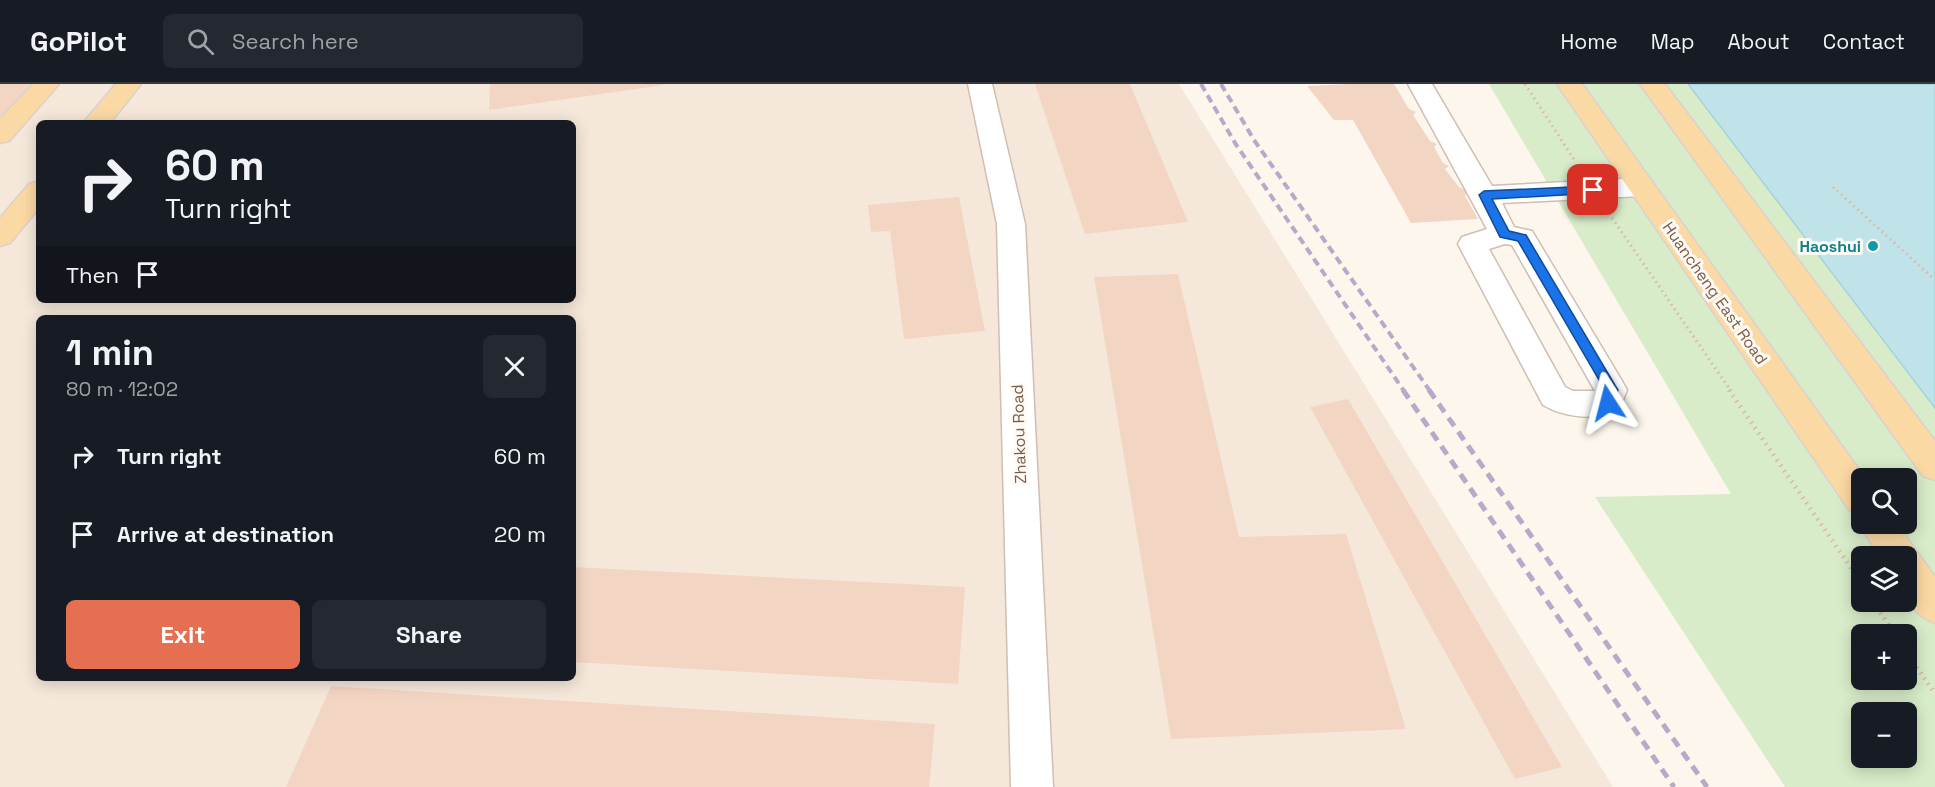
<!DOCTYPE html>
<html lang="en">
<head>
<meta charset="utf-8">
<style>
	body { margin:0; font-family:"Space Grotesk",sans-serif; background:#242831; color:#f1f3f6; height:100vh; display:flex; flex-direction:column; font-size:22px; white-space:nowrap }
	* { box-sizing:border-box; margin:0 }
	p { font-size:20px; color:#9ea1a6 }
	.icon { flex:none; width:33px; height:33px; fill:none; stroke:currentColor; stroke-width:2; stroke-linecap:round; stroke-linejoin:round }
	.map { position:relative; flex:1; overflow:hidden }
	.details { position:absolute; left:36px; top:231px; width:540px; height:366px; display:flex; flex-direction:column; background:#171b24; border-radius:9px; box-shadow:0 3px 15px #0003 }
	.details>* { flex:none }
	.guide { position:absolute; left:36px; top:36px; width:540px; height:183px; border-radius:9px; box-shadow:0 3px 15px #0003; background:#171b24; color:#f1f3f6; overflow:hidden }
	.tools { position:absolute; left:1851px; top:384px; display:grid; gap:12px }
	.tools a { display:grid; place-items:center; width:66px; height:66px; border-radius:9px; background:#171b24; box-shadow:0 3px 15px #0003; font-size:30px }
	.pin { position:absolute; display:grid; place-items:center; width:51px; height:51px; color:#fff; margin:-26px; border-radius:12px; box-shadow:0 3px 9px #0006 }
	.me { position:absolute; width:66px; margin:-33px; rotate:351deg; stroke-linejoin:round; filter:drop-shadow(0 0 4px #0008) }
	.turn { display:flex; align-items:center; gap:21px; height:126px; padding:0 30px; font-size:27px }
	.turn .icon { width:78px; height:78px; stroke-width:2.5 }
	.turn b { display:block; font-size:42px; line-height:51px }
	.then { display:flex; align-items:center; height:57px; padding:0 30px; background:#0003; gap:12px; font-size:22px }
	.round { display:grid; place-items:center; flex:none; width:63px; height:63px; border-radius:9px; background:#242831 }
	.overview { display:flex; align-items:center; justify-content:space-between; height:102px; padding:0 30px }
	h1 { font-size:36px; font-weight:600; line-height:45px }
	.button { display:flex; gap:12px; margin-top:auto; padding:12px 30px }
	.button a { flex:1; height:69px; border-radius:9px; background:#e76f51; color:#fff; font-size:24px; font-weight:600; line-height:69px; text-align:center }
	.button a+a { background:#242831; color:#f1f3f6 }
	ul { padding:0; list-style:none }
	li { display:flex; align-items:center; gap:18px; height:78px; padding:0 30px }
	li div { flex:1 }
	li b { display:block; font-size:22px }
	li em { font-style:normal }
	header { display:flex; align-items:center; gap:36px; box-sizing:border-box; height:84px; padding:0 30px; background:#171b24; border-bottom:2px solid #363941 }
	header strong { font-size:28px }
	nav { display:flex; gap:33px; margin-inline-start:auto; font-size:21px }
	.search { width:420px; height:54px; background:#242831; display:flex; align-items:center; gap:15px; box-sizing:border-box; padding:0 21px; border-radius:9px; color:#9ea1a6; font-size:22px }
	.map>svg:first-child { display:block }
	.residential { fill:#f5e8da; fill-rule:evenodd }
	.green { fill:#d8ecc9; fill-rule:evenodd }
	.water { fill:#bfe3e8; stroke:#a5d3da; stroke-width:1.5 }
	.building { fill:#f3d5c3 }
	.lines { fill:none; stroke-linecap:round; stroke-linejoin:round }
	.minor-casing { stroke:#d1beb0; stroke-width:3 }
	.major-casing { stroke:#dad1cd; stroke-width:3 }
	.path-far1 { stroke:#d9b8a5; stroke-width:3; stroke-dasharray:1.5 4; stroke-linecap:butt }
	.path { stroke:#d9b8a5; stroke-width:4.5; stroke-dasharray:1.5 5; stroke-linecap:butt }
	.minor { fill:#fff; fill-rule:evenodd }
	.major { fill:#fbd9a5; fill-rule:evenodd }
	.rail-far1 { stroke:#b9a8c9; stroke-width:4; stroke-dasharray:8 5; stroke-linecap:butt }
	.rail { stroke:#b9a8c9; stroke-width:5; stroke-dasharray:10 7; stroke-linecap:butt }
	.route { fill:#1a73e8; stroke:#114b97; stroke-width:1.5 }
	.culture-dot { fill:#0f9aa8; stroke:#fffaf3; stroke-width:2 }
	.labels { text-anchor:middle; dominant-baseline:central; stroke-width:6; stroke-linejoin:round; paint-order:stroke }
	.culture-label { font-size:16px; font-weight:bold; fill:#0d838f; stroke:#fffaf3; text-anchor:end }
	.street-label { font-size:16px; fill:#7a5c4d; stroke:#fffaf3 }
</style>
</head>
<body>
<header>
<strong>GoPilot</strong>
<div class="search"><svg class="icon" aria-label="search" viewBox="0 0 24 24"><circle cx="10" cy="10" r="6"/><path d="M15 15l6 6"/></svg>Search here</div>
<nav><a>Home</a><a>Map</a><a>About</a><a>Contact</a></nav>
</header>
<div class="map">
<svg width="1935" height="703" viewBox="0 0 1935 703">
	<rect width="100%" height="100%" fill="#fdf6ec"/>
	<path class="residential" d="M0,0h1179l434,703h-1613zM39,39h534v177h-534zM39,234h534v360h-534z"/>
	<path class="green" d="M1489,0h199l247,324v379h-150l-190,-290 136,-3zM1862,394h44v46h-44zM1862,472h44v46h-44zM1862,550h44v46h-44zM1862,628h44v46h-44z"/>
	<path class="water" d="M1688,0h247v324z"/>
	<path class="building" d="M0,0h31l-31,33z
		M490,0h174v1l-175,25z
		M1035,0h95l58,138 -103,12z
		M1349,0h45l15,25 7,3 -3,3 17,26 7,3 -3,3 9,16 6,3 -4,3 14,18 8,4 -2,5 13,23 -67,4 -58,-103h-19l-27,-34z
		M959,113l26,134 -81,8 -14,-108 -19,1 -3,-27z
		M1178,190l61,263 107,-3 60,195 -235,10 -77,-462z
		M1348,315l214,368 -47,12 -205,-372z
		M573,483l392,20 -7,97 -385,-22z
		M331,602l604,38 -6,63h-643z"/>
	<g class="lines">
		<defs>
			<path id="minor" d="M968,0h24l33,140 28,563h-42l-14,-563z
				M1408,0h24l60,102 149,-8 10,3 4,6 -4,6 -10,3 -139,7 12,24 18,4 90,150 5,9 -9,22c-25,8 -52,6 -75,-7l-85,-161 4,-7 25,-8zM1505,160l7,1 83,146h-22l-8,-4 -76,-138z"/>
			<path id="major" d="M33,0h26l-50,57 -9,2v-24z
				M116,0h25l-31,39h-27z
				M1557,0h25l283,394h-3v37l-12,-4z
				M1640,0h25l270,357v39l-12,-4z
				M39,97v27l-29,35 -10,3v-28l29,-34z
				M1862,436v4h35l38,53v46c-32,-12 -29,-37 -29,-67h-26l-21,-32z"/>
		</defs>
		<use href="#minor" class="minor-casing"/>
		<use href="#major" class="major-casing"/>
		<path class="path-far1" d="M1525,0l50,77
			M1833,103l102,93
			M1612,134l119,173"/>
		<path class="path" d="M1729,306l133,194
			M1873,518l22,32
			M1906,567l29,43"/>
		<use href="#minor" class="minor"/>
		<use href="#major" class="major"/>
		<path class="rail-far1" d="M1201,0l34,59 169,248
			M1221,0l33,56 176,251"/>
		<path class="rail" d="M1403,306l271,397
			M1429,306l278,397"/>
	</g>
	<path class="route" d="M1593,102l4,1v6l-105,6 17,32 17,4 90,152 2,3 -6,17 -4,2 -7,-6 4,-13 -87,-149 -18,-4 -21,-42 5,-4z"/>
	<circle class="culture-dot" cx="1873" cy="162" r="6"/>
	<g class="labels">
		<g class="culture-label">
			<text x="1861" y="162">Haoshui</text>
		</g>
		<g class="street-label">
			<text transform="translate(1715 209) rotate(55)">Huancheng East Road</text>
			<text transform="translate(1019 350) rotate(-92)">Zhakou Road</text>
		</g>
	</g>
</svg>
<div class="tools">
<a><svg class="icon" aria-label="search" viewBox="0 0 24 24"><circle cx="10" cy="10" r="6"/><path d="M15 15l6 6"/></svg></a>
<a><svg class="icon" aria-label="layers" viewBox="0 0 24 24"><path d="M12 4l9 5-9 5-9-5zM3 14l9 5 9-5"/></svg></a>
<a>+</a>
<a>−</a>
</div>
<div class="pin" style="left:1593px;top:106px;background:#d93025"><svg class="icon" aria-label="arrive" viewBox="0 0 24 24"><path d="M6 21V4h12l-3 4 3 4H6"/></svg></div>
<svg class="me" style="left:1608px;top:319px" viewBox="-20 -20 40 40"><path d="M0-17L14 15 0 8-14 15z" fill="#1a73e8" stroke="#fff" stroke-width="4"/></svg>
<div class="guide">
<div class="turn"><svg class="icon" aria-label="right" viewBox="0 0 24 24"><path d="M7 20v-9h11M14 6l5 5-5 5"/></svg><div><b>60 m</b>Turn right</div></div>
<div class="then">Then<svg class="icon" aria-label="arrive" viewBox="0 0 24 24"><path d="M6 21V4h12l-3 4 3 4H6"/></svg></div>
</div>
<section class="details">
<div class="overview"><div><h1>1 min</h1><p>80 m · 12:02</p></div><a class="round"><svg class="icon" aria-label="close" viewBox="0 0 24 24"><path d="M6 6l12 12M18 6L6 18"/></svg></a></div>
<ul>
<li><svg class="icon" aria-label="right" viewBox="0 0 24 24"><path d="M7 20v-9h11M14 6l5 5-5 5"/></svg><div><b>Turn right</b></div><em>60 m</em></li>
<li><svg class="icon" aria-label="arrive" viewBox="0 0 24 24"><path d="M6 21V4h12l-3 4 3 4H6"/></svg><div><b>Arrive at destination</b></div><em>20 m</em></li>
</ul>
<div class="button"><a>Exit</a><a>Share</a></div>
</section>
</div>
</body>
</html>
